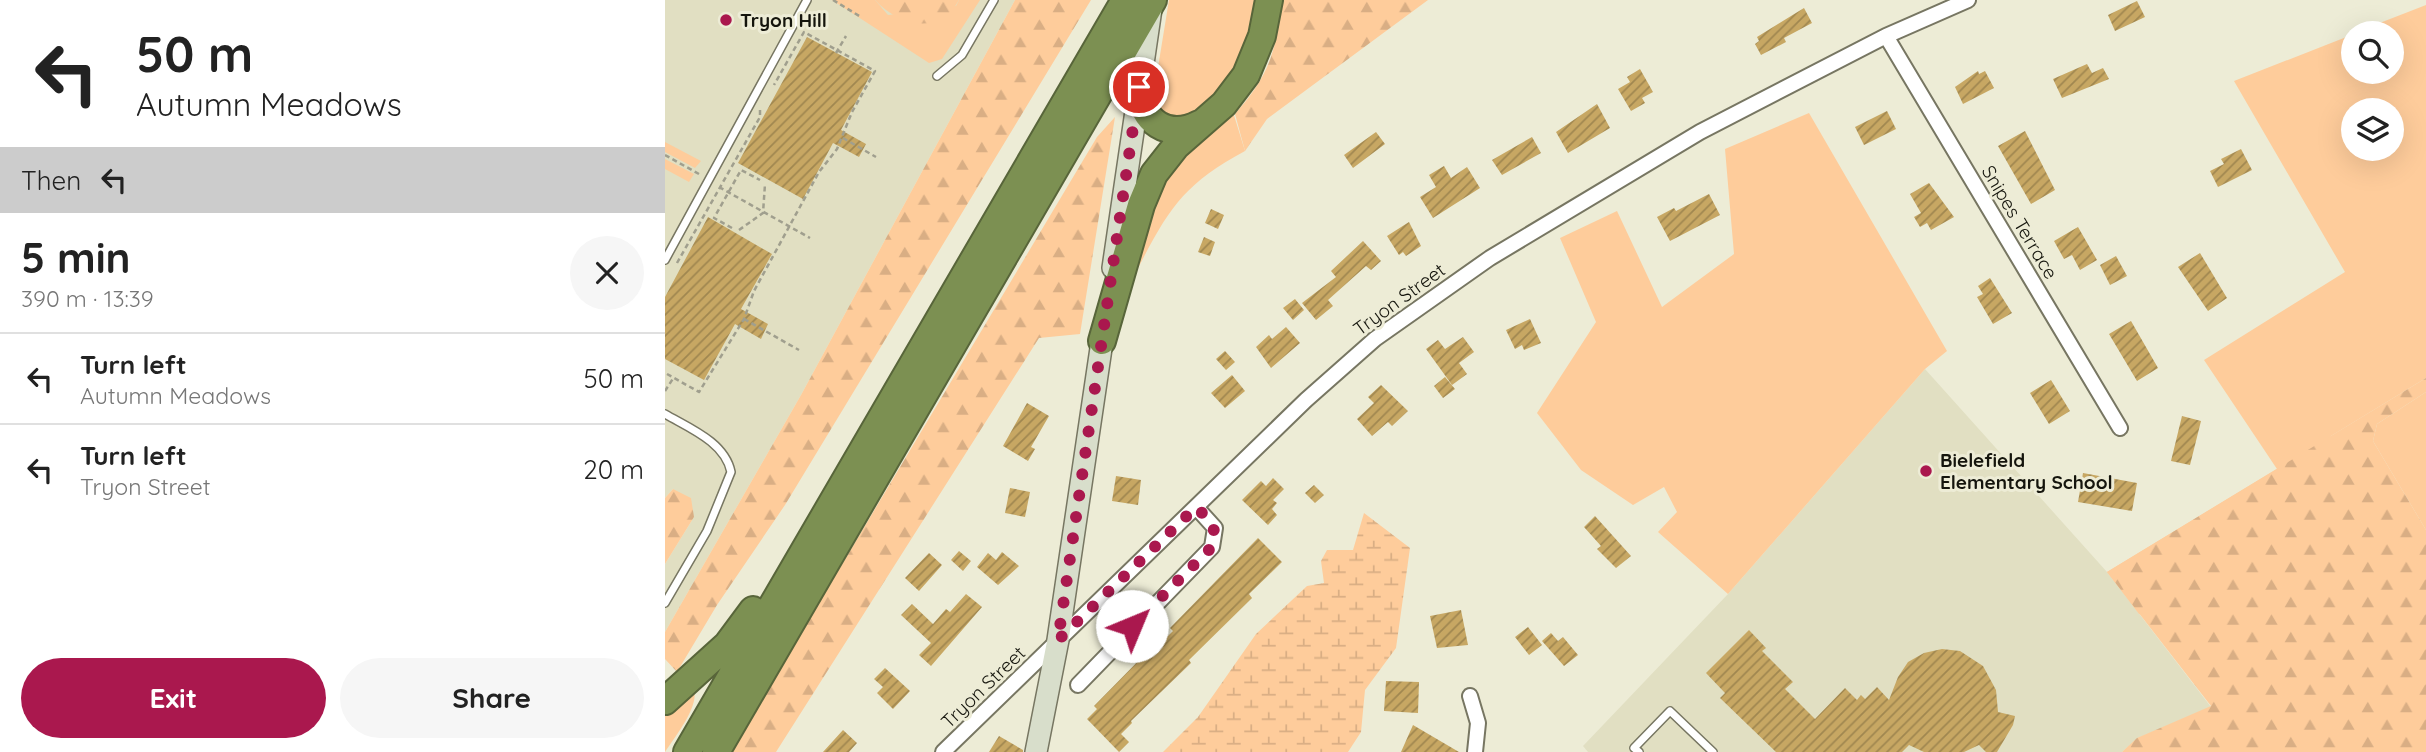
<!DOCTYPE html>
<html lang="en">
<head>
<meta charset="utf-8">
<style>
	body { margin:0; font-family:Quicksand,sans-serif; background:#f6f6f6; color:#222; height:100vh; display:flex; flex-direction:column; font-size:26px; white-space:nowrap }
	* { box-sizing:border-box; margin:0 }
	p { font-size:23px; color:#767676 }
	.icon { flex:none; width:38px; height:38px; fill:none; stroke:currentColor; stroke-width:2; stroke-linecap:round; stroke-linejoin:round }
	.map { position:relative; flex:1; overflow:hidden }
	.details { display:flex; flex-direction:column; background:#fff; width:665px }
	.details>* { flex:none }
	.guide { background:#fff; color:#222; overflow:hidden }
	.tools { position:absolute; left:1676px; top:21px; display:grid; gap:14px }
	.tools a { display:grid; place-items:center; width:63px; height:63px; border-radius:50%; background:#fff; box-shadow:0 7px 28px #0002; font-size:35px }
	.pin { position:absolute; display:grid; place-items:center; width:60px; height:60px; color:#fff; margin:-30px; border:4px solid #fff; border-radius:50%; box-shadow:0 2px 7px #0007 }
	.me { position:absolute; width:77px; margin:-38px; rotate:45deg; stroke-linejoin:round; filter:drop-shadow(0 0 5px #0008) }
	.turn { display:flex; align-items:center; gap:24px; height:147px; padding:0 21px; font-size:32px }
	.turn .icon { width:91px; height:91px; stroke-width:2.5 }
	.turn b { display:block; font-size:49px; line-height:60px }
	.then { display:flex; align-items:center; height:66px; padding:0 21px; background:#0003; gap:14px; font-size:26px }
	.round { display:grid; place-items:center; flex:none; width:74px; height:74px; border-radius:37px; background:#f6f6f6 }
	.overview { display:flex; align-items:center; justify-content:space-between; height:119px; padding:0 21px }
	h1 { font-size:42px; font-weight:700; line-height:52px }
	.cta { display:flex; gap:14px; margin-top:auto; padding:14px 21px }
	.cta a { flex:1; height:80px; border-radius:42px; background:#aa184e; color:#fff; font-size:28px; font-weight:700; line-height:80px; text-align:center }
	.cta a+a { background:#f6f6f6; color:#222 }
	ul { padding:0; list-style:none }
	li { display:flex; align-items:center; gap:21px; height:91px; padding:0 21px; border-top:2px solid #e0e0e0 }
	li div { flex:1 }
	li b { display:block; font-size:26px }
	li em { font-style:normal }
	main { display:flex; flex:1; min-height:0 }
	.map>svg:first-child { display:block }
	.built { fill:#e1dfc2 }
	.grass { fill:#fecc9b; fill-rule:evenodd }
	.forest { fill:url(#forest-firs) }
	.wetland { fill:url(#wetland-marsh) }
	.building { fill:url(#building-hatch) }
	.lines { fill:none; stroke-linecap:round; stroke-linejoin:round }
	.lane-casing { stroke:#777662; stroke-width:10 }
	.street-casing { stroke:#777662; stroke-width:18 }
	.secondary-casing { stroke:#777662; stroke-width:24 }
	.highway-casing { stroke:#58653a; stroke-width:30 }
	.path { stroke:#a09f8e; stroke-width:2.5; stroke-dasharray:5 3.5; stroke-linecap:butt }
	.lane { stroke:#fff; stroke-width:7 }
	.street { stroke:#fff; stroke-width:14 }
	.secondary { stroke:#d8decb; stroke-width:21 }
	.highway { stroke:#7c9052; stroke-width:26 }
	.route { stroke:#aa184e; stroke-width:12; stroke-dasharray:0 21.6 }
	.poi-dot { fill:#aa184e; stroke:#edecd6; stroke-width:2.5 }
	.labels { text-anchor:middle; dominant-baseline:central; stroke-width:6; stroke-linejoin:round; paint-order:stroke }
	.poi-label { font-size:19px; font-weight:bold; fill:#15150d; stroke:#edecd6; text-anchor:start }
	.street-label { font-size:19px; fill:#15150d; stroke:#edecd6 }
</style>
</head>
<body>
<main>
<section class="details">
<div class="guide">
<div class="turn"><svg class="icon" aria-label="left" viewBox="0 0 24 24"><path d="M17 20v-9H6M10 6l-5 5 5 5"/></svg><div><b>50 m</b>Autumn Meadows</div></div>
<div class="then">Then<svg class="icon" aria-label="left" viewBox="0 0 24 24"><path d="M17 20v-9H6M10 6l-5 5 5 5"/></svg></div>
</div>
<div class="overview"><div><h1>5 min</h1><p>390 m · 13:39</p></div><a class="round"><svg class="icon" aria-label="close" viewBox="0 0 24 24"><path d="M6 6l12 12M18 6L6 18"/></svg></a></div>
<ul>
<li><svg class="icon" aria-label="left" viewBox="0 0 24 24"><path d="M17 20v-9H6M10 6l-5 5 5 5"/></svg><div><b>Turn left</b><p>Autumn Meadows</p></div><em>50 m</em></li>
<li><svg class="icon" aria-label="left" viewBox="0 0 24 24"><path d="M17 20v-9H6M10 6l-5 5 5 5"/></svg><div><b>Turn left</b><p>Tryon Street</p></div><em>20 m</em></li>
</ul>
<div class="cta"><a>Exit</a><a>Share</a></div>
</section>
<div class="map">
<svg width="1761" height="752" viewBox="0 0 1761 752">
	<defs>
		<pattern id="forest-firs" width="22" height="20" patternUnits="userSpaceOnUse" patternTransform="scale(1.75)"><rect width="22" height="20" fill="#fecc9b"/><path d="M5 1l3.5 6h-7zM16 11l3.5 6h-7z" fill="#d9ae84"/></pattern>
		<pattern id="wetland-marsh" width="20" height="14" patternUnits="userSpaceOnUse" patternTransform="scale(1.75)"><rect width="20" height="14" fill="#fecc9b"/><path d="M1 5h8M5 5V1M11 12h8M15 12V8" fill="none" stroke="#d9ae84"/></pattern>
		<pattern id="building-hatch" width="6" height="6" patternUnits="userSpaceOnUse" patternTransform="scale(1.75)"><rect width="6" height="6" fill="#c7a763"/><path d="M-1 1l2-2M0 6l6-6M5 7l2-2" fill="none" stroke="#a08750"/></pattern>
	</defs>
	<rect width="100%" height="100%" fill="#edecd6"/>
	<path class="built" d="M0,0h350l-214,395 -136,237v-68l29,-47 -21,-28 -8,9z
		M1260,369l182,203 104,135 -73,31 -16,14h-534l-5,-6 145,-152z"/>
	<path class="grass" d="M167,0h43l13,15 68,-9 3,-6h21l-38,59 -13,4z
		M504,0h88c-7,48 -31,106 -80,122l-22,-14 -2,-10z
		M1761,5v373l-95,58 -117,190 -75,-12 -32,-42 170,-103 -73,-109 141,-88 -111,-191 120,-47v38h38v-39h-38zM1689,110h38v39h-38z
		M568,112l12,39c-63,34 -77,59 -109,121l8,-43 21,-56z
		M1144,113l138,238 -22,18 -197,225 -70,-62 19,-20 -13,-25 -31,18 -52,-35 -44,-57 59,-91 -36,-84 57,-27 45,96 72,-53 -9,-105z
		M0,142l36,19 -6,7 -30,-16z
		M0,159l29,15 -5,8 -24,-13z
		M1761,392v138l-53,-89 4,-17z
		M29,690c5,17 -20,48 -29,62v-42z"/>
	<path class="forest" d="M210,0h84c-20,37 -61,25 -84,0z
		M350,0h76l-306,505 -68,100 -40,67 -12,-13v-27l136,-237z
		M618,0h145l-161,119 -22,32 -10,-37c37,-42 39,-61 48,-114z
		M450,117l-35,217 -41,4 -263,414h-46l367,-615z
		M1761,378v14l-49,32 -4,17 53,89v222h-304l15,-14 74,-32 -104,-134z
		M8,489l18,9 3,19 -29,47v-66z"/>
	<path class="wetland" d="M699,513l46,35 -14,100 -31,42 -4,42 -13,20h-185l35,-35 58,-83 51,-48 17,-3 -3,-22 6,-11h26z"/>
	<path class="building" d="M1472,1l8,16 -30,14 -7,-16z
		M1139,8l8,15 -28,15 2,4 -25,13 -6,-11 4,-3 -2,-4z
		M142,37l65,35 -31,58 25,14 -7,13 -26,-14 -30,56 -65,-36z
		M1422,64l5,9 11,-5 6,11 -47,19 -9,-19z
		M975,69l13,23 -11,6 3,5 -14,8 -13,-22 12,-7 -3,-5z
		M1313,71l1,3 6,-3 9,17 -31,16 -8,-17z
		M932,104l13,24 -42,25 -12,-21z
		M1222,111l9,18 -32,16 -9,-18z
		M1360,131l30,59 -24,14 -33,-58z
		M711,132l9,12 -32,24 -9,-13z
		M867,137l9,16 -39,22 -10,-15z
		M1576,149l11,21 -34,17 -8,-16 14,-7 -3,-5z
		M779,166l7,12 16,-11 13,21 -47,30 -13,-21 16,-10 -7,-12z
		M1264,183l25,34 -23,13 -4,-7 -7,4 -6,-10 7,-4 -11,-19z
		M1044,194l11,21 -50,26 -13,-24 17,-9 2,3z
		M546,209l13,6 -6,14 -13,-6z
		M43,217l64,37 -31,55 27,15 -7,15 -26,-15 -31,56 -39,-21v-62z
		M744,222l12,24 -15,10 -3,-4 -4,3 -12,-19z
		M1413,227l19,33 -17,10 -8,-15 -8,4 -10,-18z
		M539,237l11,5 -5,14 -12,-4z
		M698,241l18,20 -10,9 -5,-4 -38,34 5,6 -17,14 -14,-17 34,-26 -5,-6z
		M1535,253l27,45 -19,13 -30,-44z
		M1451,256l11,20 -17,9 -10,-20z
		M1325,278l22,35 -19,11 -16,-27 6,-3 -5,-8z
		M630,299l9,11 -11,10 -10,-12z
		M865,319l11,24 -17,7 -2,-5 -7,4 -9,-19z
		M1466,321l27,47 -21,13 -28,-47z
		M621,327l14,16 -29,25 -15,-21 13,-12 3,4z
		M798,337l11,15 -15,11 8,11 -15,11 -26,-36 12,-9 7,9z
		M560,351l10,11 -9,8 -10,-11z
		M567,375l13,16 -20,17 -14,-15z
		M780,377l10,12 -12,9 -9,-12z
		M1386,380l19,31 -21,13 -19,-31z
		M716,385l27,26 -16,15 -4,-4 -16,14 -15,-17 17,-16 -6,-6z
		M362,403l22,13 -18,31 4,2 -7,12 -25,-15z
		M1517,416l19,5 -11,44 -19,-4z
		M1418,473l54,10 -5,28 -54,-9z
		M451,476l25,4 -3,25 -26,-4z
		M608,478l11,11 -11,11 4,3 -5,6 5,6 -9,10 -26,-25 19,-19 5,5z
		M649,485l10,10 -9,8 -10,-10z
		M345,488l20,4 -5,25 -20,-4z
		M930,516l36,40 -15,12 -19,-19 4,-3 -17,-19z
		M593,538l24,24 -33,32 3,4 -63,62 2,3 -60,58 1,2 -11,11 8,8 -10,10 -32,-33 10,-10 -3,-3 60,-61 3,2 16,-16 -3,-3z
		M294,551l12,10 -8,10 -12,-11z
		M337,552l17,14 -21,19 -21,-18 11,-14 8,7z
		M264,553l13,12 -23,26 -14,-13z
		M301,594l16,13 -51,59 -12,-11 12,-12 -30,-28 11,-11 21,20 13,-15 4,3z
		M796,610l7,35 -31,3 -7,-32z
		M863,627l14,18 -13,10 -14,-18z
		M1084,630l17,18 -4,3 31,31 -8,7 30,30 30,-31 12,12 4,-5 4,4 12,-12 12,13 9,-23 10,-15 16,-9 18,-4 18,2 23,15 13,24 2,22 17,4 -2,9 -16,27h-11l-7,-7 -15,7h-40l-15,-7 -7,7h-126l-56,-54 5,-5 -19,-20z
		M886,633l7,8 5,-4 15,18 -14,11 -22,-25z
		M220,668l25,23 -17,18 -16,-16 6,-6 -9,-8z
		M721,681l33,1 -1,31 -34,-2z
		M748,725l46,27h-58z
		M178,730l14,13 -8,9h-26z
		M334,736l24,14v2h-34z"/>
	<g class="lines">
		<defs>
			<path id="lane" d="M272,76l25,-21 32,-55
				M0,260l142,-260
				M0,414c24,14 60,28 66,58l-24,59 -42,72
				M974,752l-5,-4 36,-37 43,41"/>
			<path id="street" d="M1221,36l234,392
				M413,685l134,-138 3,-19 -19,-21
				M805,696l8,27 -3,29
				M278,752l363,-352 69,-61 115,-81 210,-126 186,-96 82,-36"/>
			<path id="secondary" d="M448,268l38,-259
				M371,752l22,-112 46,-312"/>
			<path id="highway" d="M474,87c2,35 29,53 60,37
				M437,341l39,-136 13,-31 22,-28 48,-42 22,-29 16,-39 7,-36
				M0,701l62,-56 26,-35
				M22,752l438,-752
				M51,752l437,-752"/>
		</defs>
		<use href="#lane" class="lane-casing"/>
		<use href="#street" class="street-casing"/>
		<use href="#secondary" class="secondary-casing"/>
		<use href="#highway" class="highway-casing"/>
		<path class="path" d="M168,0l28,17
			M171,53l10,-17
			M178,138l33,19
			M0,155l34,19
			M54,187l91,51
			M67,228l-18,-10 27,-48 19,10
			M74,230l24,-17 2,-29
			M12,263l83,-146v-7
			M79,319l55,31
			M2,374l32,18 45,-73 10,-28 65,-119 18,-23 15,-37 23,-41 -71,-39 -30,53
			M0,391l9,-14"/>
		<use href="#lane" class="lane"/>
		<use href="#street" class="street"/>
		<use href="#secondary" class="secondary"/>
		<use href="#highway" class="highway"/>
	</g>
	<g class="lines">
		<path class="route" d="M467,626l80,-79c7,-20 -3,-27 -16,-40l-138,133 81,-553"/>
	</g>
	<g class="poi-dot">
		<circle cx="61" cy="20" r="7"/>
		<circle cx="1261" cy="471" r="7"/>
	</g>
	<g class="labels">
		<g class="poi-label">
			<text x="75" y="20">Tryon Hill</text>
			<text x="1275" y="460">Bielefield<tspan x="1275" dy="22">Elementary School</tspan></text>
		</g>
		<g class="street-label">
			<text transform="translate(1355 222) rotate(59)">Snipes Terrace</text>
			<text transform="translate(734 299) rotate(-36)">Tryon Street</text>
			<text transform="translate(318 687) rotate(-44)">Tryon Street</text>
		</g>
	</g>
</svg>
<div class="tools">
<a><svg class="icon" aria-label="search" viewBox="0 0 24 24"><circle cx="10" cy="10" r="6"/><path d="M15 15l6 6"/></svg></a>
<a><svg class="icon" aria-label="layers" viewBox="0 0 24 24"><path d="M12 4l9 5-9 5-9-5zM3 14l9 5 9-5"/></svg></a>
</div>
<div class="pin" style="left:474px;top:87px;background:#d93025"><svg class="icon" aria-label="arrive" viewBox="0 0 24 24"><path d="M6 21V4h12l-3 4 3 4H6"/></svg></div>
<svg class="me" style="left:467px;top:626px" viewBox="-20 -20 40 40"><circle r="19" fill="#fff"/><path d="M0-13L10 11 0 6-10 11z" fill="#aa184e"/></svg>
</div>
</main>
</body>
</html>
